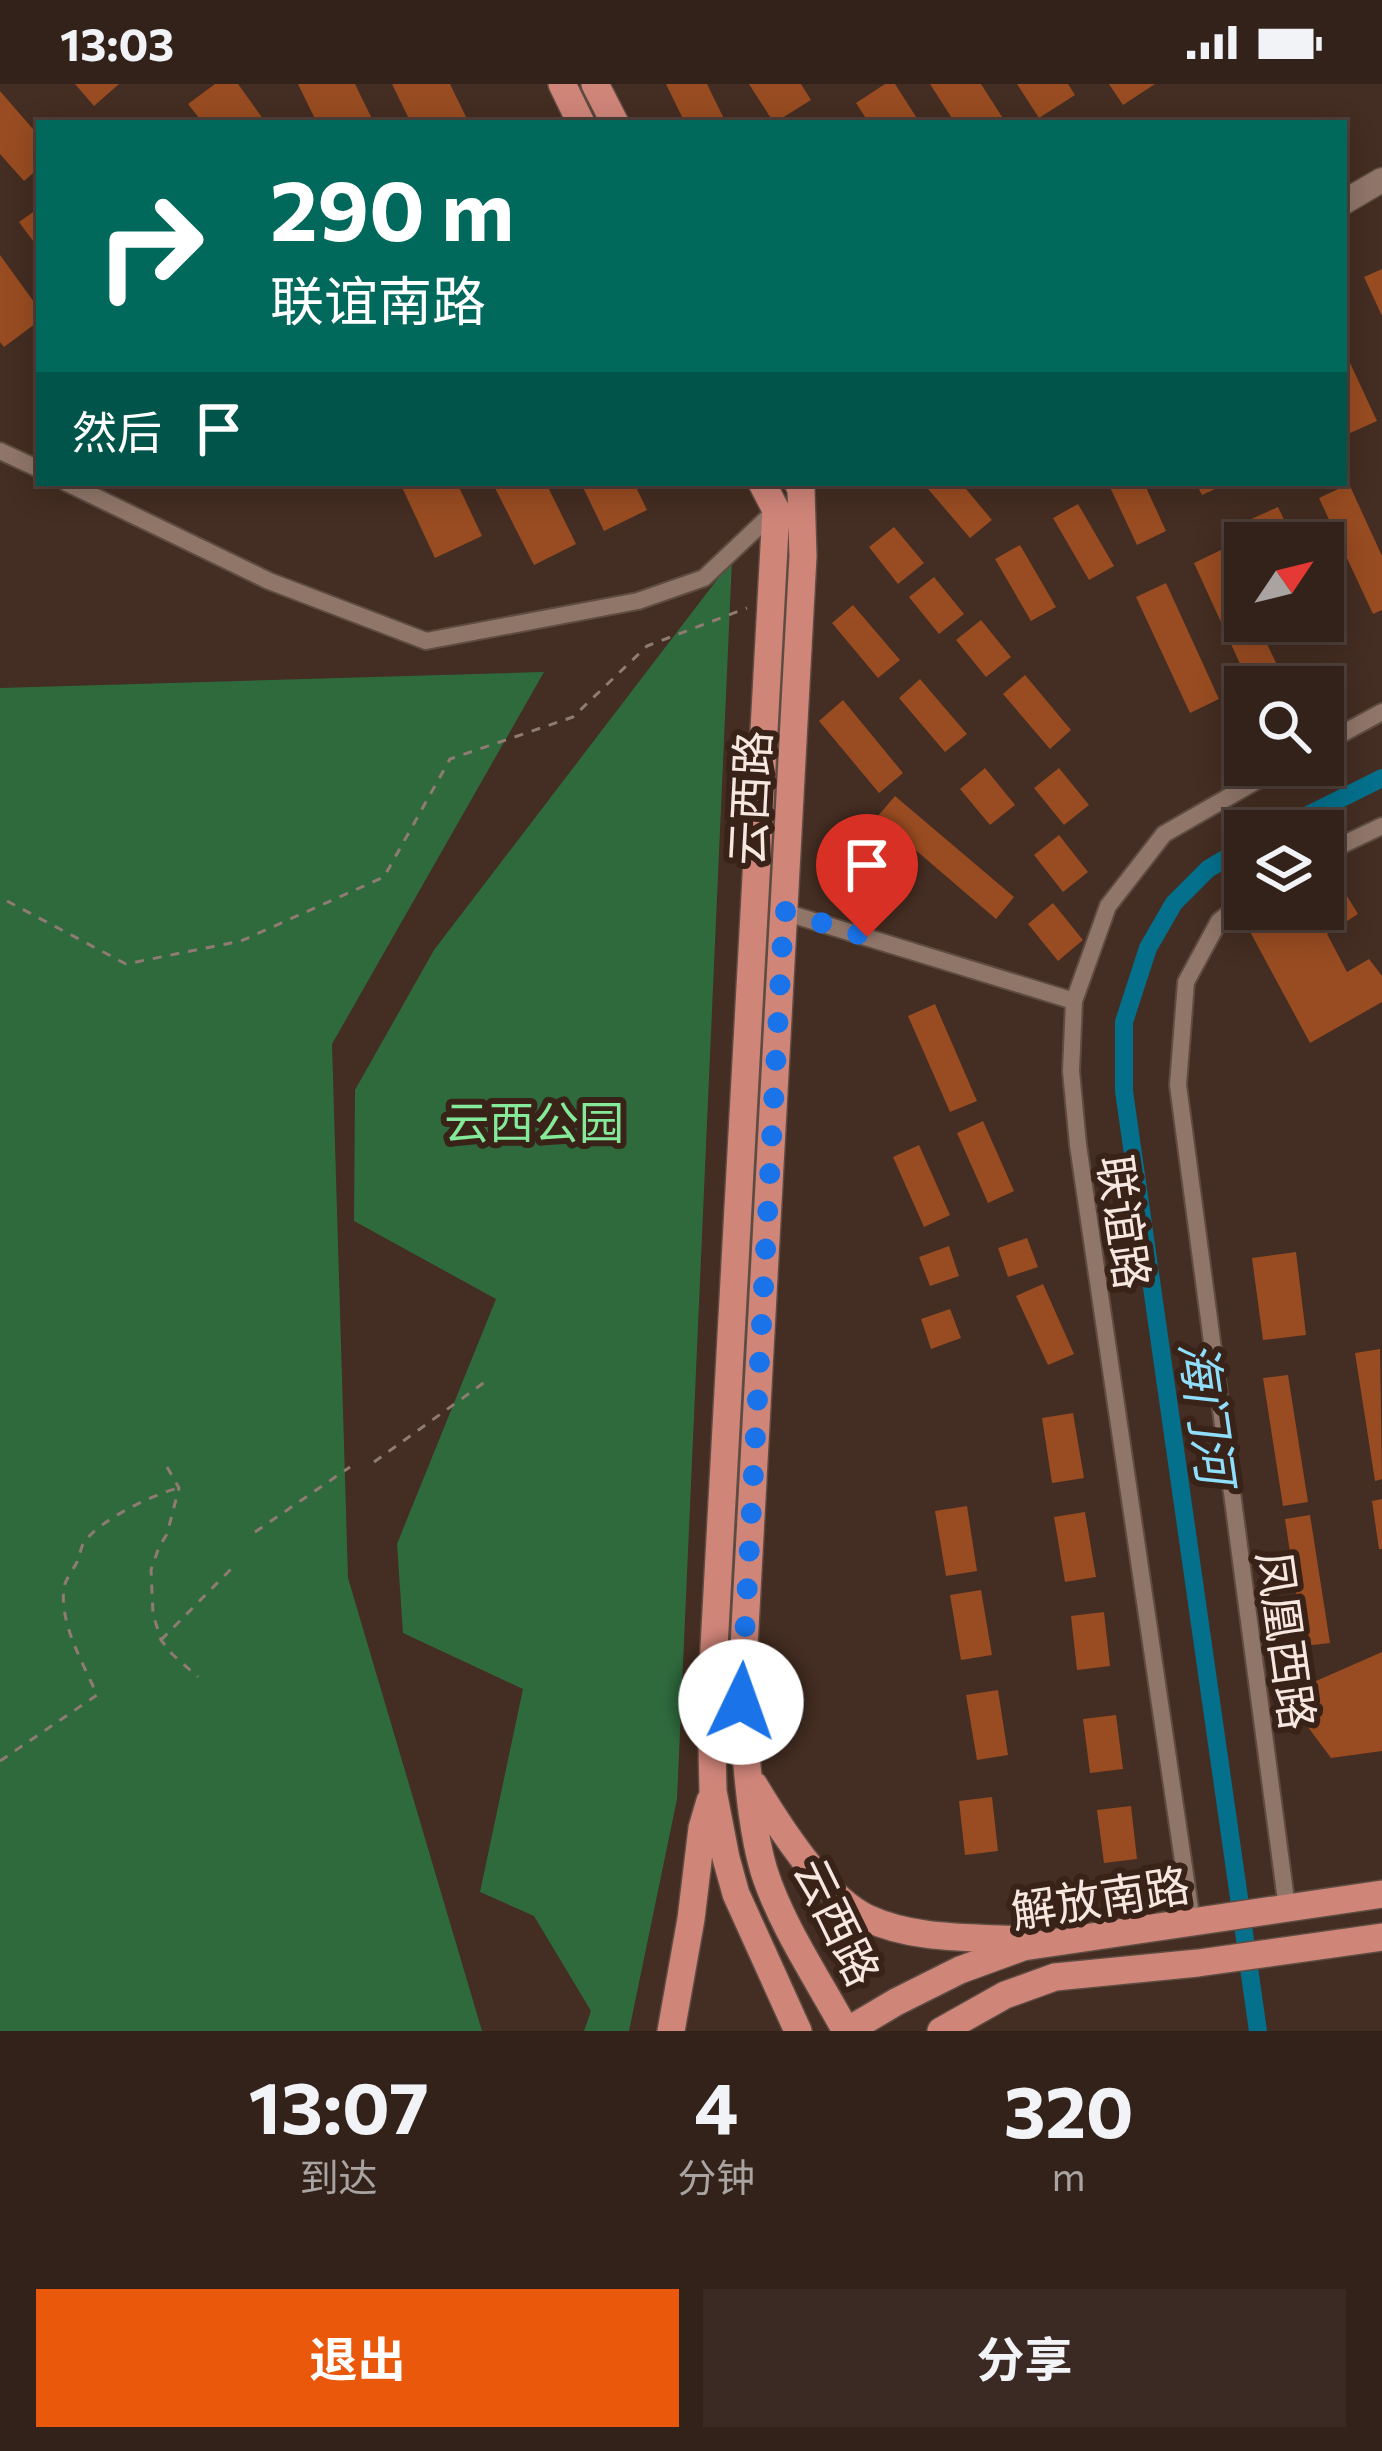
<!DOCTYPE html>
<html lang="zh">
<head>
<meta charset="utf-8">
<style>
	body { margin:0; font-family:Commissioner,"Noto Sans SC",sans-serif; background:#3b2a23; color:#f1f3f6; height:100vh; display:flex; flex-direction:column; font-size:45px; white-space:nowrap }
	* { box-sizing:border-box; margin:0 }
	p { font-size:39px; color:#a9a4a2 }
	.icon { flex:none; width:66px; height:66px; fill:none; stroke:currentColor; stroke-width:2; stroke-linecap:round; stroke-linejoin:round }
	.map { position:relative; height:1947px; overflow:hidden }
	.details { display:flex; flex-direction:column; background:#33221a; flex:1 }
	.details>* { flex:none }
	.banner { position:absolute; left:36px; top:36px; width:1311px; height:366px; border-radius:0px; box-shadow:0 6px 30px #0003,0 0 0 3px #4e3f39; background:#00695c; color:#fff; overflow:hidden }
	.needle { width:78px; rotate:55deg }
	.controls { position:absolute; left:1224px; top:438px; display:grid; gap:24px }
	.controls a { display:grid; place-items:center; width:120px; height:120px; border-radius:0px; background:#33221a; box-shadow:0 6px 30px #0003,0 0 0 3px #4e3f39; font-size:60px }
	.pin { position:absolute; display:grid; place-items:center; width:102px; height:102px; color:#fff; margin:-123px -51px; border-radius:50% 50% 50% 0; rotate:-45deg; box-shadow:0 0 12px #0007 }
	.pin .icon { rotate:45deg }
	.me { position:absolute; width:132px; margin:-66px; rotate:3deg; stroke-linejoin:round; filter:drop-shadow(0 0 9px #0008) }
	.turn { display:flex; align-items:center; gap:42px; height:252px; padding:0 36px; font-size:54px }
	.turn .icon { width:156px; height:156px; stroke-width:2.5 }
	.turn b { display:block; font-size:84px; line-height:102px }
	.then { display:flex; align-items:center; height:114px; padding:0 36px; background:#0003; gap:24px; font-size:45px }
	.eta { display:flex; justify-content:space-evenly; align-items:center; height:204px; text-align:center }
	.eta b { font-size:72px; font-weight:700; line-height:84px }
	.action { display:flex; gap:24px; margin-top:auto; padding:24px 36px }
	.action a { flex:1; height:138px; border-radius:0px; background:#ea580c; color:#fff; font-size:48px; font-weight:700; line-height:138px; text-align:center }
	.action a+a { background:#3b2a23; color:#f1f3f6 }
	.status { display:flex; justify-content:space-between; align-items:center; height:84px; padding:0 60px; background:#33221a; direction:ltr }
	.status svg { height:33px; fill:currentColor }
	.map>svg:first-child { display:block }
	.green { fill:#2f6a3d }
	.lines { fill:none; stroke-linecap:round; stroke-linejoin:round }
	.canal { stroke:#04708c; stroke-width:18 }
	.building { fill:#994c21 }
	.street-casing { stroke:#5e4c42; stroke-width:20 }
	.secondary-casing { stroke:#5e4c42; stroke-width:27 }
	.primary-casing { stroke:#5e4c42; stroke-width:30 }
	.path { stroke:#8f7b72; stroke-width:3; stroke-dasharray:9 9; stroke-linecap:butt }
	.street { stroke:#907669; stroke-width:16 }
	.secondary { stroke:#907669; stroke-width:24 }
	.primary { stroke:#d08579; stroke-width:27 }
	.route { stroke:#1a73e8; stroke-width:21; stroke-dasharray:0 37.8 }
	.labels { text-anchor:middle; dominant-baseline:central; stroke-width:12; stroke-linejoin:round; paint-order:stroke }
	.street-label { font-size:45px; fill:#f6e7e0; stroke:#392318 }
	.park-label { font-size:45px; fill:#84e999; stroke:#392318 }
	.water-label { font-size:48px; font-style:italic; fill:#8fdefc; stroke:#392318 }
</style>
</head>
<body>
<div class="status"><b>13:03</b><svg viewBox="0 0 49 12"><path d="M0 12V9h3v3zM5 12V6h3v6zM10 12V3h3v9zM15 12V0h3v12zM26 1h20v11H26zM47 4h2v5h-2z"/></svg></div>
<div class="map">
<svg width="1382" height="1947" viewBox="0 0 1382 1947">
	<rect width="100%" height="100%" fill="#442d22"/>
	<path class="green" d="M732,476l-55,1239 -48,232h-45l7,-20 -57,-95 -54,-24 43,-203 -120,-56 -6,-89 99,-245 -142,-78 1,-131 79,-140z
		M544,588l-212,372 16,534 134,453h-482v-1343z"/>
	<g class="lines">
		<path class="canal" d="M1276,747l106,-53
			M1245,763l-37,22 -34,34 -26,45 -24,74v69l134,940"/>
	</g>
	<path class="building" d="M75,0h44l-25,22z
		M215,0h23l28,39h-63l-15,-19z
		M298,0h57l19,39h-57z
		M392,0h58l19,39h-58z
		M666,0h41l19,39h-41z
		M749,0h52l10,16 -37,23z
		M885,0h10l25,39h-51l-13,-20z
		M930,0h51l25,39h-51z
		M1017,0h51l7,11 -36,23z
		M1109,0h46l-32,21z
		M0,7l39,45v32l-15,13 -24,-27z
		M39,124v41l-20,-27z
		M0,171l39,54v12l-35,26 -4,-5z
		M1382,185v47l-18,-39z
		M1344,266l33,71 -29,13 -4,-8z
		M400,399h57l25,53 -47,22z
		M505,399h41l30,61 -42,21 -39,-77z
		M581,399h53l13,27 -43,21z
		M923,399h38l31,37 -22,18z
		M1108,399h36l22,48 -29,14z
		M1196,399h32l-26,12z
		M1349,400l33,72v54l-9,4 -54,-116z
		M1078,420l36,62 -25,14 -36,-62z
		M1278,423l17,36h-36l-10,-23z
		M894,443l30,36 -26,21 -29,-37z
		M1020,461l36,62 -25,14 -36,-62z
		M1223,465l22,48v24h11l21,44 -30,14 -53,-116z
		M934,493l30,37 -25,20 -30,-37z
		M1166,499l53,116 -29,14 -54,-116z
		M1323,519l9,19 -30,14 -6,-15h27z
		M853,521l47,55 -22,18 -46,-55z
		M981,536l30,37 -25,20 -30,-37z
		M1025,591l46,55 -21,19 -47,-55z
		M920,595l47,55 -22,18 -46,-54z
		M843,616l60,73 -24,20 -60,-72z
		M985,684l30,37 -25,20 -30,-36z
		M1059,684l30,37 -25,20 -30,-37z
		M895,712l119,101 -18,22 -119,-102z
		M1059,751l29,37 -25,20 -29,-37z
		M1328,781l30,49 -31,20 20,38 22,-13 13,17v26l-72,41 -63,-117 23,-17h53v-40z
		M1053,819l30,37 -25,21 -30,-37z
		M935,920l42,97 -27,11 -42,-96z
		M983,1037l31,70 -26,12 -31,-70z
		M919,1061l31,70 -26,12 -31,-70z
		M1027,1154l11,29 -30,10 -10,-29z
		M949,1162l10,30 -29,10 -11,-29z
		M1296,1168l10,83 -43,5 -11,-82z
		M1043,1200l31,70 -26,11 -32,-69z
		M950,1225l11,29 -30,11 -10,-30z
		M1380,1265l2,130 -7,2 -20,-128z
		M1288,1291l20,127 -25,4 -20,-128z
		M1073,1329l11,65 -32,5 -10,-65z
		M1382,1415v50h-3l-7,-48z
		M967,1422l10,65 -31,5 -11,-65z
		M1085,1428l11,65 -31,5 -11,-65z
		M1310,1431l20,128 -26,3 -19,-127z
		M981,1506l11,65 -31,5 -11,-65z
		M1104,1528l6,54 -33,4 -6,-54z
		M1382,1568v99l-51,7 -47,-63z
		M998,1606l10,65 -31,5 -11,-65z
		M1116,1631l7,54 -33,4 -7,-54z
		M992,1713l6,54 -33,4 -6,-54z
		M1131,1722l6,53 -33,4 -7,-53z"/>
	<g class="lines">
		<defs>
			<path id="street" d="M0,367l39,18
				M67,399l202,98 157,60 212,-40 66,-23 72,-68
				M1323,660l59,-32
				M1323,770l59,-28
				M1245,817l-26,20 -33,61 -8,103 109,823
				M784,828l290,89
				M1192,1838l-114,-777 -7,-74 3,-70 34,-95 56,-72 120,-69"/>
			<path id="secondary" d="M1344,118l38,-22"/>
			<path id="primary" d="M562,0l19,39
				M595,0l20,39
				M762,399l14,27 -65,1193 2,88 13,67 10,36 62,137
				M798,399l3,7 2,66 -62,1146c6,53 8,119 23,169 17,54 55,110 82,160
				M754,1701c24,40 71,113 113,133 47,22 104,19 155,22
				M671,1947l20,-112 11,-91 8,-27
				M847,1947l49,-29 64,-32 63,-23 359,-53
				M941,1947l64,-36 50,-18 143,-14 184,-26"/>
		</defs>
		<use href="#street" class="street-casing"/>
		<use href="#secondary" class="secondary-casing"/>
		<use href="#primary" class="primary-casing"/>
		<path class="path" d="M7,817l119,63 115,-23 143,-64 66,-118 123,-42 74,-71 100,-38
			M374,1378l111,-80
			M167,1383l12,21 -12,46 -8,13 -8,23 2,44 8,26 11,14 26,23
			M255,1448l95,-65
			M161,1556l74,-75
			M0,1677l97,-66c-14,-33 -38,-71 -33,-108 2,-9 9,-17 13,-25 3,-6 3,-12 6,-18 14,-23 70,-50 96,-56"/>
		<use href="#street" class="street"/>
		<use href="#secondary" class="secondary"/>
		<use href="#primary" class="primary"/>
	</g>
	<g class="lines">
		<path class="route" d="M741,1618l43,-791 83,26"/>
	</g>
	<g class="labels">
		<g class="street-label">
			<text transform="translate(748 714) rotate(-87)">云西路</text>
			<text transform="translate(1126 1138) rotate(82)">联谊路</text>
			<text transform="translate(1288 1556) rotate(82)">凤凰西路</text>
			<text transform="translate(1100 1812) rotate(-9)">解放南路</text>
			<text transform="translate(839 1837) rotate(64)">云西路</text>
		</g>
		<g class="park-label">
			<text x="534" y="1036">云西公园</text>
		</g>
		<g class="water-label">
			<text transform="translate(1209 1328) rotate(82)">海门河</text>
		</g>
	</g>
</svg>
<div class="controls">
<a><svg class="needle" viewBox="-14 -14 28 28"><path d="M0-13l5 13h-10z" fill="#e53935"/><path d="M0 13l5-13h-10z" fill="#a9a4a2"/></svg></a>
<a><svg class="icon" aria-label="search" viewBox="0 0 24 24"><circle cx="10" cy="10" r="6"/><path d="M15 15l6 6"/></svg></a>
<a><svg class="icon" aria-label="layers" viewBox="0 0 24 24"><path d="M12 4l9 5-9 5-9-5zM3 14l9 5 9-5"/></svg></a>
</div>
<div class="pin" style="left:867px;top:853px;background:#d93025"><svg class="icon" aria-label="arrive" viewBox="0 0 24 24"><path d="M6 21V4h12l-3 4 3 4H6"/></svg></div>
<svg class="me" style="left:741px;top:1618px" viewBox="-20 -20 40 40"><circle r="19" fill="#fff"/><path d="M0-13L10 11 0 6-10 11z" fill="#1a73e8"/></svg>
<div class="banner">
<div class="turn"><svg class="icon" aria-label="right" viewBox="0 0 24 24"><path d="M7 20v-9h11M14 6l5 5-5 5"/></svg><div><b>290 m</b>联谊南路</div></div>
<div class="then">然后<svg class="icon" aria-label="arrive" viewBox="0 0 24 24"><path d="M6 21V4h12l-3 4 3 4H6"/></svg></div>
</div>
</div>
<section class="details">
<div class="eta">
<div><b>13:07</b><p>到达</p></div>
<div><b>4</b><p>分钟</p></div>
<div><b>320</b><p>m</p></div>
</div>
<div class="action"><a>退出</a><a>分享</a></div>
</section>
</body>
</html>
